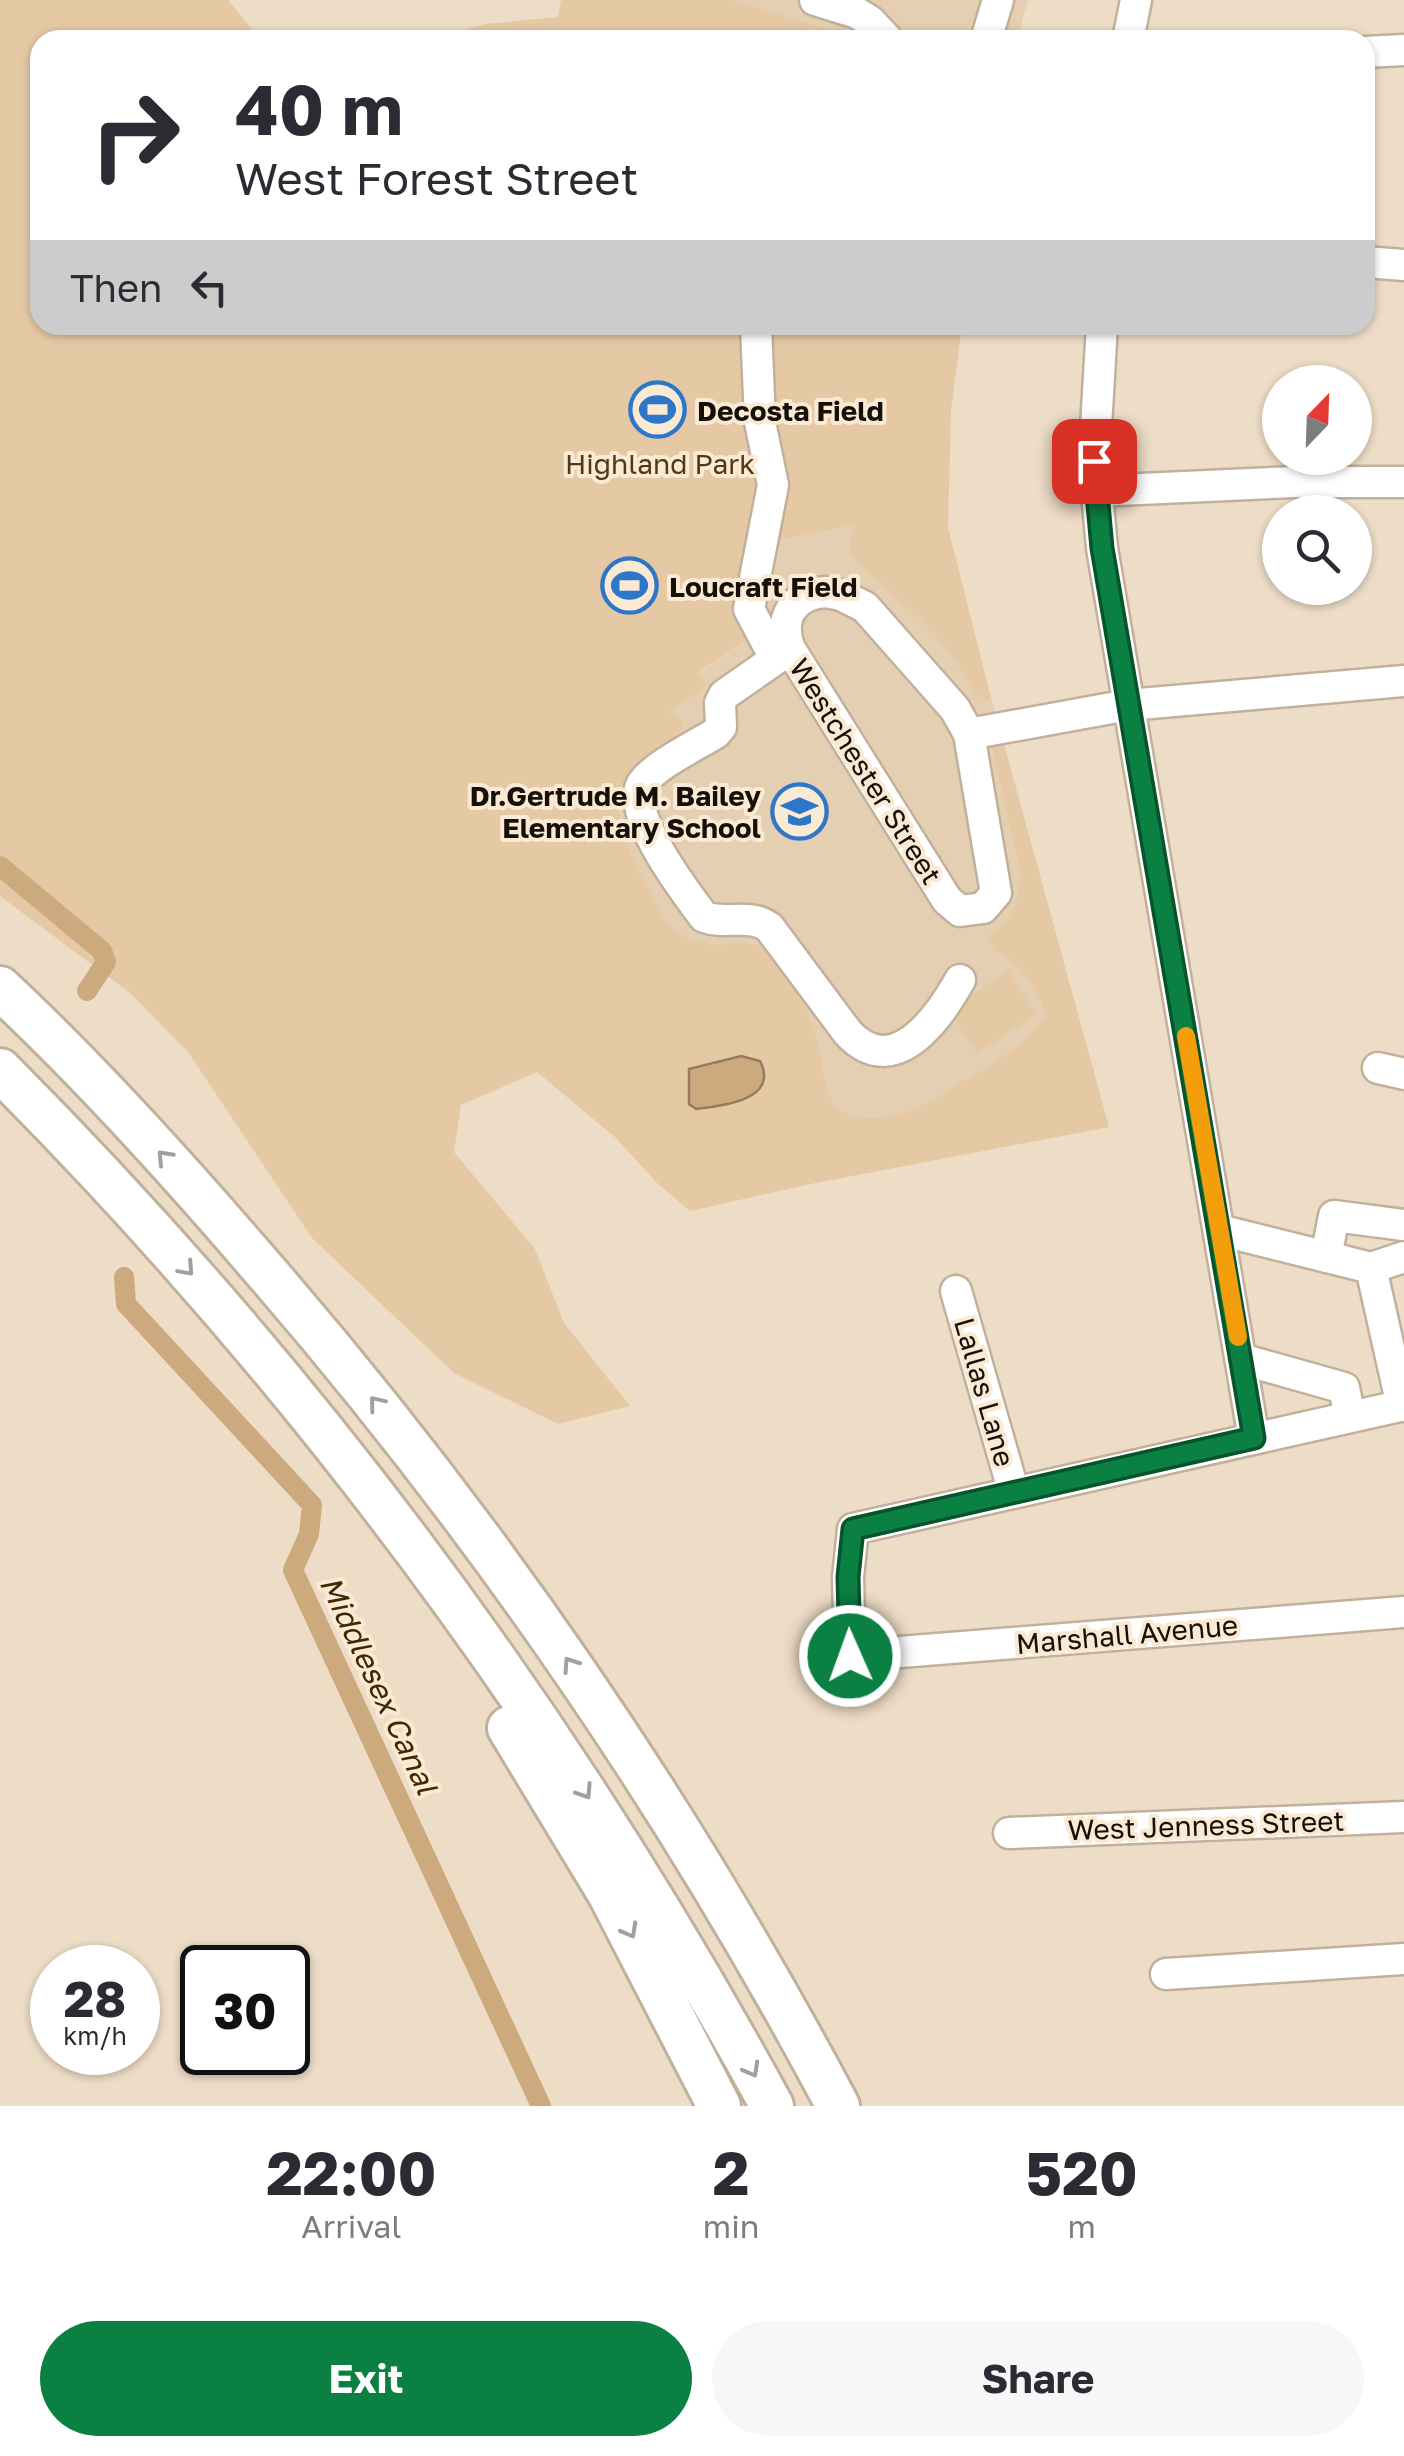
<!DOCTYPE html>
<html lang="en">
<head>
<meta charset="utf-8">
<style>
	body { margin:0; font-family:"Golos Text",sans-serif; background:#f7f7f7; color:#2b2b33; height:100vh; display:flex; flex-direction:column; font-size:38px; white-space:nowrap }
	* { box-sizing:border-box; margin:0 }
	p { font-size:32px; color:#7c7c81 }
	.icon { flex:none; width:55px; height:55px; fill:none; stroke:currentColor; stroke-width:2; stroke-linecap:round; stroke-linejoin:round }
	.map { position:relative; height:2106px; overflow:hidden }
	.panel { display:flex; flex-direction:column; background:#fff; flex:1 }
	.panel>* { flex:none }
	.hud { position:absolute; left:30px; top:30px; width:1345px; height:305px; border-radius:30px; box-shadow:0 2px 8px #0004; background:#fff; color:#2b2b33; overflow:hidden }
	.needle { width:65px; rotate:23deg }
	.controls { position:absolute; left:1262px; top:365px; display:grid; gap:20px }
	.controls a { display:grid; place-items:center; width:110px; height:110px; border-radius:50%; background:#fff; box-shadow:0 2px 8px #0004; font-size:50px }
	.speed { position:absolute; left:30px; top:1945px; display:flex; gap:20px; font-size:50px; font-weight:700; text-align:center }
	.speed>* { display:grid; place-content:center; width:130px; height:130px; border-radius:50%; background:#fff; box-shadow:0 2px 8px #0004; line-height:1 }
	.speed small { font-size:25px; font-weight:400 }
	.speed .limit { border:5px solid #111; border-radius:15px; background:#fff; color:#111 }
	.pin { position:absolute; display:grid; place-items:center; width:85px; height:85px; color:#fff; margin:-42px; border-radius:20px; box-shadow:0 5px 15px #0006 }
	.me { position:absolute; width:110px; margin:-55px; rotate:358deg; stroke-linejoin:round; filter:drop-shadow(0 0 8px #0008) }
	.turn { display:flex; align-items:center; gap:35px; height:210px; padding:0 40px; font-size:45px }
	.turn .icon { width:130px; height:130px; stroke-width:2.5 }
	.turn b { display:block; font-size:70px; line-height:85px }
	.then { display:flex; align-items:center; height:95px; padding:0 40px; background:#0003; gap:20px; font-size:38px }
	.eta { display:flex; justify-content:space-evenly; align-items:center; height:170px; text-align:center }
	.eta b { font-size:60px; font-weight:700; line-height:70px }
	.action { display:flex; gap:20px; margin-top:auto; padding:20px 40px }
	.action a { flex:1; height:115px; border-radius:60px; background:#0b8043; color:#fff; font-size:40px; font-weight:700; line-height:115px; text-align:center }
	.action a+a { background:#f7f7f7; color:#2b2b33 }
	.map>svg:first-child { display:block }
	.built { fill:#e5cfb3 }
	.green { fill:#e5c9a5; fill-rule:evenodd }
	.water { fill:#cdaa7d; stroke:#967c5a; stroke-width:2.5 }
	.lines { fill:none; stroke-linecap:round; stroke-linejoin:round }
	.canal { stroke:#cdaa7d; stroke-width:20 }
	.minor-casing { stroke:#c1b19c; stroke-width:35 }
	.highway-casing { stroke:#c1b19c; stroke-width:48 }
	.minor { stroke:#fff; stroke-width:30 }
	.highway { stroke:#fff; stroke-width:42 }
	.oneway { stroke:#a29f9d }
	.route-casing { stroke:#07532c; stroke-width:25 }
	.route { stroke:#0b8043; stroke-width:18 }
	.slow { stroke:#f59e0b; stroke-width:18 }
	.labels { text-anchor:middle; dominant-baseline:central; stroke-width:8; stroke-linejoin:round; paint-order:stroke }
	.poi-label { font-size:28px; font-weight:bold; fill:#161009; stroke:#fae9d3; text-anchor:start }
	.park-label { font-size:28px; fill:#513914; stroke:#fae9d3 }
	.street-label { font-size:28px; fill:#161009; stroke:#fae9d3 }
	.water-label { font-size:30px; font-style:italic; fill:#3f2701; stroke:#fae9d3 }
</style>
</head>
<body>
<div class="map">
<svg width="1404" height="2106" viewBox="0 0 1404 2106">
	<rect width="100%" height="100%" fill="#eddcc6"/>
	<path class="built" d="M734,0h294l-11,40h-154z
		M948,507v22l44,173 117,425 -299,57 -120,27 -127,-467 142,-57 -7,-14 68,-45 -7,-14 12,-72z"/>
	<path class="green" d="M0,0h228l33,40h-221v285h922l-11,85 -3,118 44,174c-22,-7 -24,-22 -36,-40 -28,-43 -73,-72 -107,-109v-13l7,-15 -85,17 -12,71 7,15 -68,44 8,14 -36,26 8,3 5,11c-10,22 -29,25 -46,40 -46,40 8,114 29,156 11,10 24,20 40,22 23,3 45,-9 66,10 25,23 39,63 47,96 9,35 3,69 52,68 27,0 49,-10 72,-24 33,-22 82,-44 103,-79 -9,-26 -23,-51 -49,-63l-9,-16c25,-13 33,-42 32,-68l-30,-128 12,-3 107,390 -299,57 -120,27 -34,-29 -40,-44 -79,-66 -76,33 -7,47 81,97 29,74 66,83 -72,18 -104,-51 -142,-135 -124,-186 -58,-59 -130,-97zM741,1056l12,1 -23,46 -34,6 -9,-30 2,-10z
		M561,0h173l129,40h-436l59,-16 72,-7z
		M1009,971l28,43 -60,40 -29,-44z"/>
	<path class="water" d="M741,1056l19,5c20,39 -38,45 -64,48l-7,-5v-35z"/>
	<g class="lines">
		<path class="canal" d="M0,866l102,85 4,11 -19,29
			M124,1277l2,27 186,201 -3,29 -16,36 248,536"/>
		<defs>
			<path id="minor" d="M815,0l42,13 13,8 18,19
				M986,40l12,-40
				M1128,40l8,-40
				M1365,52l39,-2
				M1365,262l39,3
				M756,325l4,97 13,63 -24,124 26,49
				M1102,325l-8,136 8,87 152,891
				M1096,491l198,-9h110
				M826,592l15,3 24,12 90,102 14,25 27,159 -13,15 -23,3 -13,-11 -157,-251c-12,-31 3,-55 36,-57z
				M790,649l-66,46 -4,8 1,24 -5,6c-21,13 -57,30 -72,48 -24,26 42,112 60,136 21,8 46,-4 65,10l79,106c46,49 90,-14 112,-53
				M969,734l159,-29 276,-24
				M1378,1068l26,6
				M1219,1230l152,38 31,138
				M1326,1257l8,-41 70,9
				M1371,1268l33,-11
				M956,1291l58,202
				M1241,1359l103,29 6,29
				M1404,1405l-551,124 -5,48 2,79 554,-44
				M1009,1833l395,-16
				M1166,1974l238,-15"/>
			<path id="highway" d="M0,988c90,84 173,176 253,269 227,260 423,544 585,849
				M0,1070c306,307 565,656 772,1036
				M509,1728l101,167 109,211"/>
		</defs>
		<use href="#minor" class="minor-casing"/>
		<use href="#highway" class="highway-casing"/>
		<use href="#minor" class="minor"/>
		<use href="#highway" class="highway"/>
	</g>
	<defs><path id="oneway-chevron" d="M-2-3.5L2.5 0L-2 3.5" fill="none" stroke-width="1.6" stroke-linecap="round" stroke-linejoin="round" transform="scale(2.5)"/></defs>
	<g class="oneway">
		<use href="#oneway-chevron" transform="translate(164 1157) rotate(-133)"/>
		<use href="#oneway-chevron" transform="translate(187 1269) rotate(48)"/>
		<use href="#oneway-chevron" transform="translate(376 1403) rotate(-129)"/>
		<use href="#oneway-chevron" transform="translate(570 1664) rotate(-124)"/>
		<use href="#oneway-chevron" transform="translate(585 1792) rotate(57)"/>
		<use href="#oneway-chevron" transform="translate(630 1931) rotate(61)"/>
		<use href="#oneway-chevron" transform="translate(752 2070) rotate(61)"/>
	</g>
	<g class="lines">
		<defs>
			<path id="route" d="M850,1656l-2,-79 5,-48 401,-91 -152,-890 -8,-87"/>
		</defs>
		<use href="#route" class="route-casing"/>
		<use href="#route" class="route"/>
		<path class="slow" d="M1186,1036l52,301"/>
	</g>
	<defs>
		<symbol id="stadium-ring" viewBox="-11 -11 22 22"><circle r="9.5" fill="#fae9d3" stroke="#2e77c8" stroke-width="1.5"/><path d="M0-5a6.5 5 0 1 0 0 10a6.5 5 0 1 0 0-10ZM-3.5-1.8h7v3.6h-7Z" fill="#2e77c8"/></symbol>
		<symbol id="school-ring" viewBox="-11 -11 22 22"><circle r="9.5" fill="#fae9d3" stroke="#2e77c8" stroke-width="1.5"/><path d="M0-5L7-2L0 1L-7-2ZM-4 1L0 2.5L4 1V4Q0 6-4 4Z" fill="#2e77c8"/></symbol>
	</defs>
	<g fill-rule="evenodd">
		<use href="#stadium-ring" x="626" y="378" width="63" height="63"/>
		<use href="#stadium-ring" x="598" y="554" width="63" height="63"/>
		<use href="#school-ring" x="768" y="780" width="63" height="63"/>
	</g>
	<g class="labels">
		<g class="poi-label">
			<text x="697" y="410">Decosta Field</text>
			<text x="669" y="586">Loucraft Field</text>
			<text x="761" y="795" text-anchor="end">Dr.Gertrude M. Bailey<tspan x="761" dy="32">Elementary School</tspan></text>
		</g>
		<g class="park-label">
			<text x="660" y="463">Highland Park</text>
		</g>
		<g class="street-label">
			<text transform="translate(866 771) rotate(58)">Westchester Street</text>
			<text transform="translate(985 1392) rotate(74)">Lallas Lane</text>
			<text transform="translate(1127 1634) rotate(-5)">Marshall Avenue</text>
			<text transform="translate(1206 1825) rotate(-2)">West Jenness Street</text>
		</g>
		<g class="water-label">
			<text transform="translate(379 1685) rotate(65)">Middlesex Canal</text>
		</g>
	</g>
</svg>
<div class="controls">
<a><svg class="needle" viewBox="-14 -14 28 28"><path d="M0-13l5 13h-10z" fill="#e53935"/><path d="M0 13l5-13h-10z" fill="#7c7c81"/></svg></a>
<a><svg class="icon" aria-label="search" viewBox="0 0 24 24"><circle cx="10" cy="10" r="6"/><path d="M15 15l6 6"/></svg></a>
</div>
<div class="speed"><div>28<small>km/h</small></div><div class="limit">30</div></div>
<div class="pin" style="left:1094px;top:461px;background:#d93025"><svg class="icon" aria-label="arrive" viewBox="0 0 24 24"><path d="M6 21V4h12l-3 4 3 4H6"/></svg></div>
<svg class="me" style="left:850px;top:1656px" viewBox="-20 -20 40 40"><circle r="17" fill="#0b8043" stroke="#fff" stroke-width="3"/><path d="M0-11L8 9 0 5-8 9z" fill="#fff"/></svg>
<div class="hud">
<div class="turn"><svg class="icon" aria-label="right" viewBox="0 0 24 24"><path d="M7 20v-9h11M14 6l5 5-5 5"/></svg><div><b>40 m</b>West Forest Street</div></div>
<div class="then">Then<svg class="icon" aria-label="left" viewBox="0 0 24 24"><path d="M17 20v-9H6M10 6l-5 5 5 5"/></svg></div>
</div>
</div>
<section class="panel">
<div class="eta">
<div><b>22:00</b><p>Arrival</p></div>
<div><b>2</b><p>min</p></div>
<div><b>520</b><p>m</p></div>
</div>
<div class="action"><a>Exit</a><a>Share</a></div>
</section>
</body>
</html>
